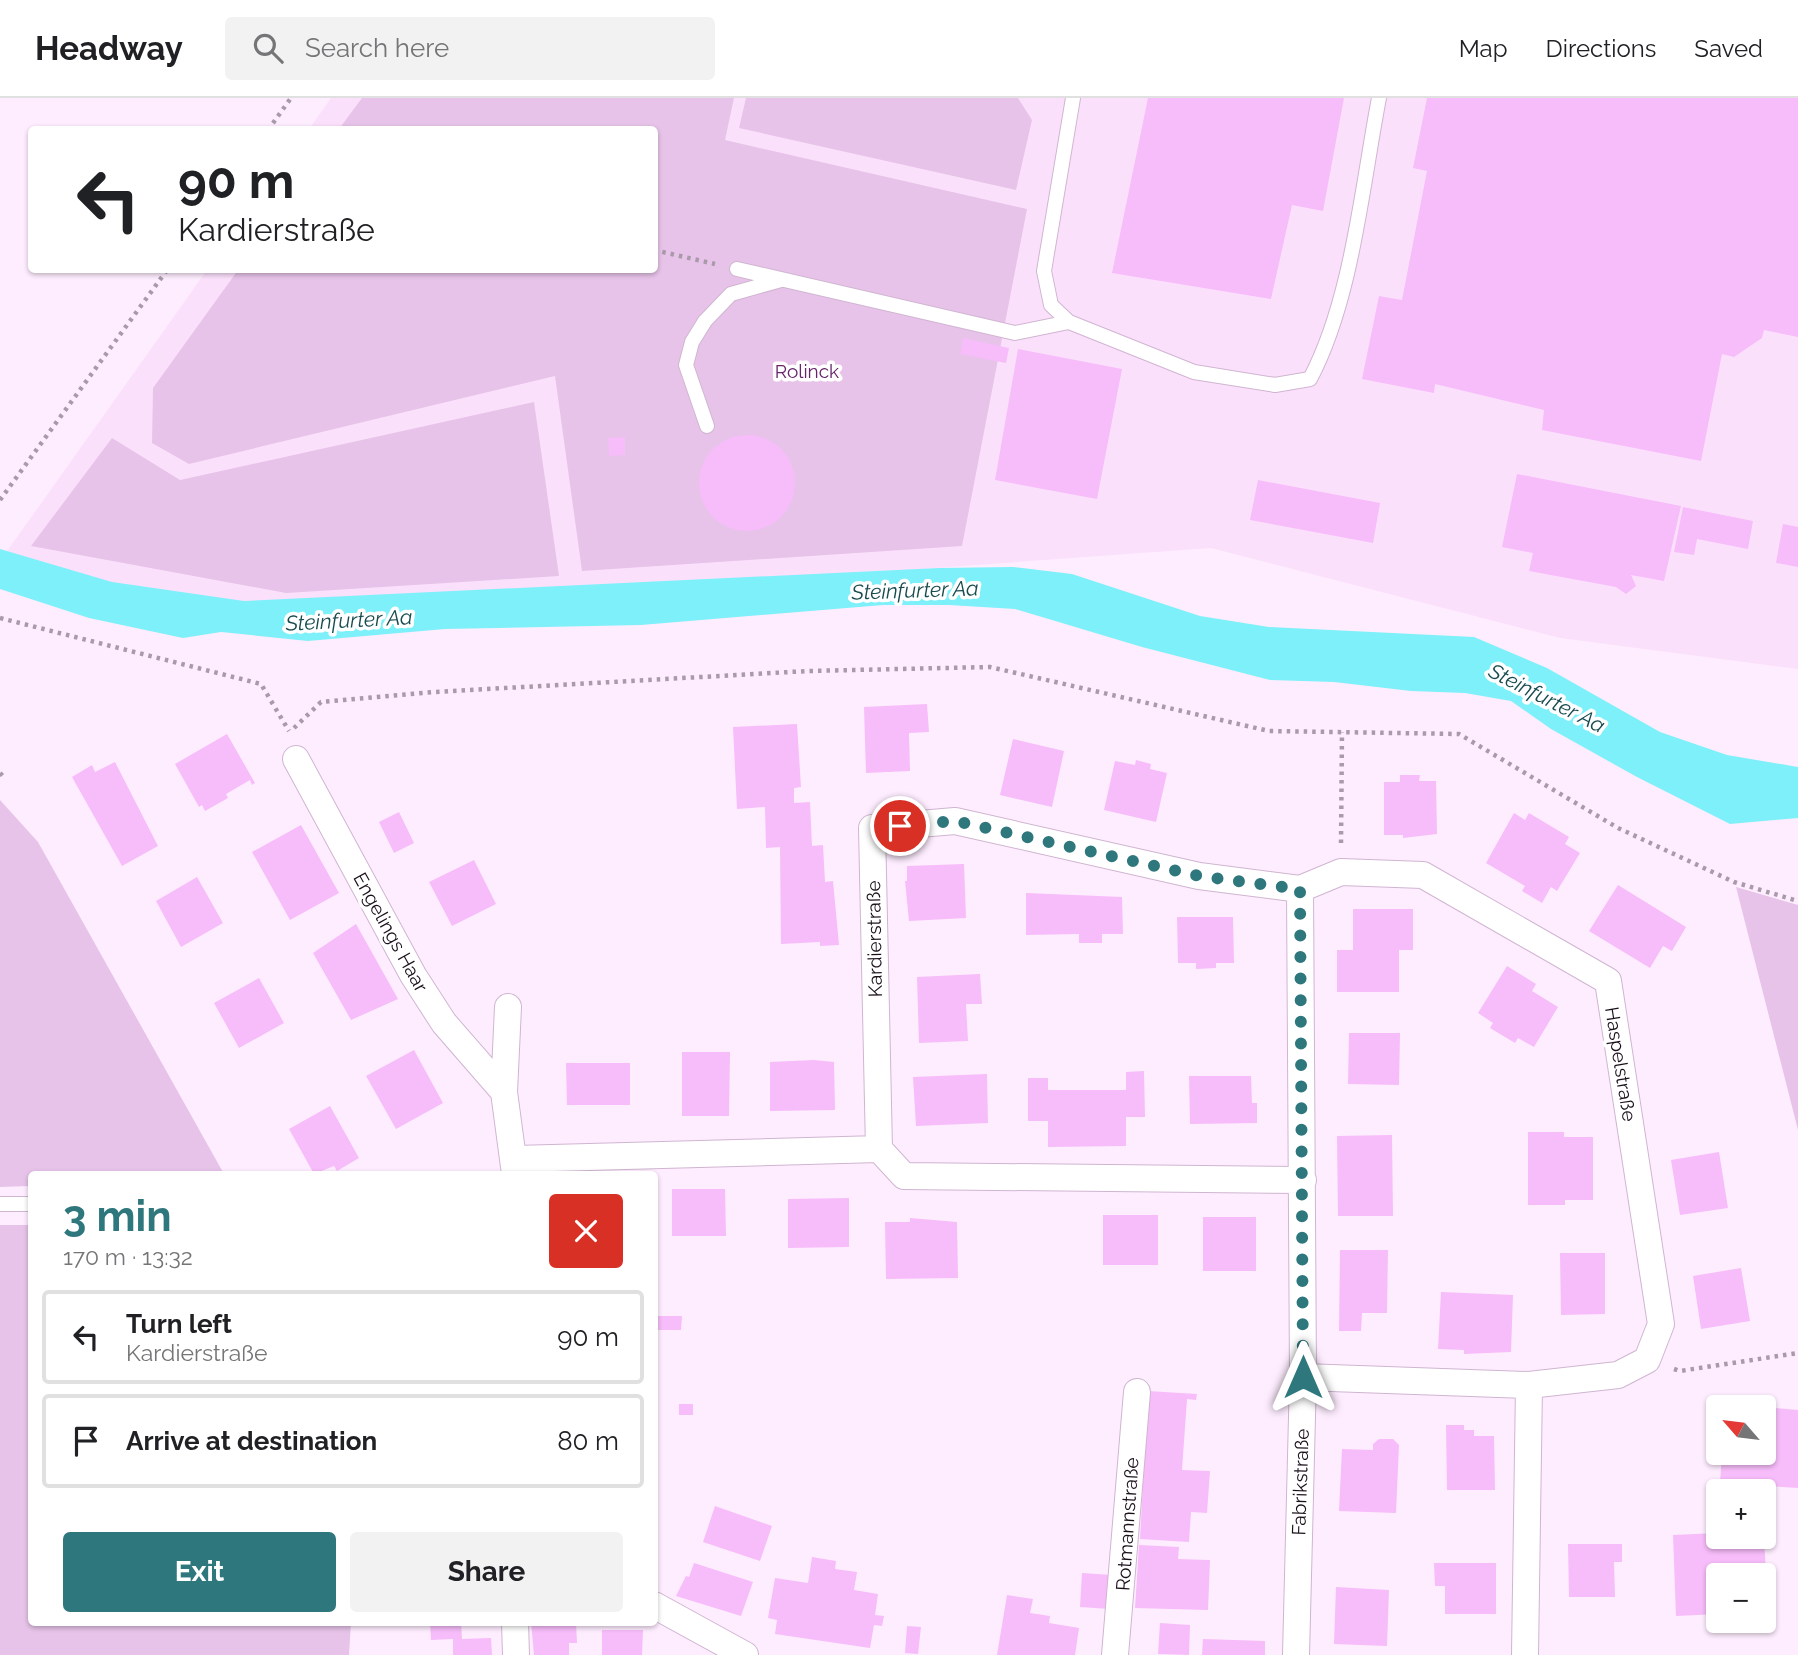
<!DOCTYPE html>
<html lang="en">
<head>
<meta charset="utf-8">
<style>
	body { margin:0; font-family:Raleway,sans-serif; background:#f2f2f2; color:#202124; height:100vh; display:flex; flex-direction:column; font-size:26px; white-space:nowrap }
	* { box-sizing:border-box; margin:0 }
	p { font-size:23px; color:#757577 }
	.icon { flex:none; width:38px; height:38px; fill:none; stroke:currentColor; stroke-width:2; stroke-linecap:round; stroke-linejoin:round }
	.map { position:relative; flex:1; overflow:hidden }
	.details { position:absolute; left:28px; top:1073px; width:630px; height:455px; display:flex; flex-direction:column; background:#fff; border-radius:7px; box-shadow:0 2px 5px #0004 }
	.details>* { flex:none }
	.hud { position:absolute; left:28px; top:28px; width:630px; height:147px; border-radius:7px; box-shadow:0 2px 5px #0004; background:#fff; color:#202124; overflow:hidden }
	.needle { width:46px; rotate:298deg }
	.tools { position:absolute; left:1706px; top:1297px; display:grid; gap:14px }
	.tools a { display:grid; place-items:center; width:70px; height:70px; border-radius:7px; background:#fff; box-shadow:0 2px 5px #0004; font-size:35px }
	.pin { position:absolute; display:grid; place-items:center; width:60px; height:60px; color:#fff; margin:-30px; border:4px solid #fff; border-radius:50%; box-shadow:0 2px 7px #0007 }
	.me { position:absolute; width:77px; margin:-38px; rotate:0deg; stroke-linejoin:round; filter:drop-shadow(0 0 5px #0008) }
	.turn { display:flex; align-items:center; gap:24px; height:147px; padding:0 35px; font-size:32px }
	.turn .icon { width:91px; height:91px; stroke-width:2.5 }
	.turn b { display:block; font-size:49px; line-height:60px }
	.round { display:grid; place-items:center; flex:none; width:74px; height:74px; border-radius:7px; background:#f2f2f2 }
	.summary { display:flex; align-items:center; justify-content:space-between; height:119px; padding:0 35px }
	h1 { font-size:42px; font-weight:700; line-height:52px; color:#2e777d }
	.action { display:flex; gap:14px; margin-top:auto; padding:14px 35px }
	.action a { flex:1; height:80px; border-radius:7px; background:#2e777d; color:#fff; font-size:28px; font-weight:700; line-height:80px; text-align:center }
	.action a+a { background:#f2f2f2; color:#202124 }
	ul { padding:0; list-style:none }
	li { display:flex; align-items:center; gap:21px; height:94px; margin:0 14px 10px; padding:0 21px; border:4px solid #e0e0e0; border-radius:7px }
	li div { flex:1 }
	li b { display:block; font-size:26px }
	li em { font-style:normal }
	header { display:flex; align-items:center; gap:42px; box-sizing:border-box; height:98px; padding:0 35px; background:#fff; border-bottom:2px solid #e0e0e0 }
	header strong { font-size:33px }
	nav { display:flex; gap:38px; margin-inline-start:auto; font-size:24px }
	.search { width:490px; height:63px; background:#f2f2f2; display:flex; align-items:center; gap:18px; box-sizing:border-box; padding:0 24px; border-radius:7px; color:#757577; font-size:26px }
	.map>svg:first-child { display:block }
	.built { fill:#fbe0fc }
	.green { fill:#e7c3e9 }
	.water { fill:#7ef0fa }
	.building { fill:#f7bcfa }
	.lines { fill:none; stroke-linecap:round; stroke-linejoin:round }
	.lane-casing { stroke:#d0b5d1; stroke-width:16 }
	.street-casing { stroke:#d0b5d1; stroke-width:28 }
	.path { stroke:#a89aa9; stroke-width:4.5; stroke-dasharray:3.5 5; stroke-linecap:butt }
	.lane { stroke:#fff; stroke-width:14 }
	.street { stroke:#fff; stroke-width:26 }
	.route { stroke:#2e777d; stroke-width:12; stroke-dasharray:0 21.6 }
	.labels { text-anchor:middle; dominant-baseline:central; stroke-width:7; stroke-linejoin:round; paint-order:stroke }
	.park-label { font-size:19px; fill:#67246c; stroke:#fff }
	.street-label { font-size:19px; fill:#191019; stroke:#fff }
	.water-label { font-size:21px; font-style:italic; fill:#174b4f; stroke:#fff }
</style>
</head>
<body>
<header>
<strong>Headway</strong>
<div class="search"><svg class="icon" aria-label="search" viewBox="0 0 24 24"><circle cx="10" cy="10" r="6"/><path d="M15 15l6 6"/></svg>Search here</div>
<nav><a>Map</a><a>Directions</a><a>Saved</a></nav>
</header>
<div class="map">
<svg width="1798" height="1557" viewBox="0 0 1798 1557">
	<rect width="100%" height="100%" fill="#feedff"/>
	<path class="built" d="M331,0h1467v571l-238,-31 -349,-90 -929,67 -282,-54 207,-291h447v-140l-345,-1z"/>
	<path class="green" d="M362,0h372l-9,42 302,69 -65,337 -380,25 -27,-195 -366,88 -37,-21 1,-55 85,-118h416v-140l-315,-1z
		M746,0h272l14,22 -16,70 -277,-62z
		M534,304l25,174 -273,17 -255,-47 81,-108 68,42z
		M0,702l38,42 186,332h-192l-1,12 -31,1z
		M1736,789l62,18v225z
		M0,1127h31l1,397h319l-2,33h-349z"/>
	<path class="water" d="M0,451l112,33 132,19 695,-33 74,-1 59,7 128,42 69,11 205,10 73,31 113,64 67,23 71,12v51l-68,6 -93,-47 -86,-48 -40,-28 -46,-8 -54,-2 -77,-9 -64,-2 -128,-33 -127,-38 -66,-4h-66l-242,20 -196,4 -137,12 -87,-9 -38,6 -94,-20 -89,-29z"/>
	<path class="building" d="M1148,0h196l-21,113 -31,-6 -21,94 -159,-26z
		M1427,0h371v239l-34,-7 -2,8 -28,19 -12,-3 -21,107 -159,-31 2,-20 -109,-26 -1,9 -72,-14 17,-83 23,4 25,-129 -14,-3z
		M963,240l46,10 -3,15 -46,-9z
		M1018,251l104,20 -25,130 -102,-19z
		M699 385a48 48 0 1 1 96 0a48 48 0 1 1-96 0Z
		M625,339v18l-16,1 -1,-18z
		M1517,376l164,32 -17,75 -33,-6 5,11 -10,8 -10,-7 -87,-16 4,-18 -31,-6z
		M1258,382l122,23 -7,40 -123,-23z
		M1683,409l70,14 -5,28 -51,-10 -3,16 -20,-3z
		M1783,426l15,3v40l-22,-4z
		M927,606l2,28 -20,1 1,38 -44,2 -2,-66z
		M797,626l4,63 -7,1v15l16,-1 2,44 11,-1 2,37 8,-1 6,64 -19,1v-4l-39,2 -1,-97 -14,1 -1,-41 -28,2 -4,-82z
		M227,636l28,49 -3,2 -2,-5 -24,14 2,4 -23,13 -3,-6 -3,2 -24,-43z
		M1013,641l51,12 -12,56 -52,-12z
		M1136,662l15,4 -1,5 17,4 -11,49 -52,-12 11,-49 20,4z
		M115,664l43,84 -36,20 -50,-89 20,-12 3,7z
		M1400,677h20l-1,6h17l1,53 -34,4v-3h-19v-53h16z
		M399,714l15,31 -20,10 -15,-31z
		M1514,715l11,7 4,-7 40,24 -4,7 15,9 -23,38 -6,-4 -9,16 -20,-12 3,-5 -39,-23z
		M301,727l38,68 -49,27 -38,-68z
		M474,762l22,44 -44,22 -23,-44z
		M964,766l2,54 -57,3 -4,-40h2v-15z
		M197,779l26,46 -42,24 -25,-46z
		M1618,787l68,42 -14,24 -9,-5 -13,22 -61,-37z
		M1026,795l96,4 1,37h-21v9h-23v-9l-53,1z
		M1353,811h60v41h-14v42h-62v-42h16z
		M1177,819h56l1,46h-18v5l-20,1v-6h-18z
		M356,826l42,75 -47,21 -38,-67z
		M1507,868l29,18 -4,7 26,16 -24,40 -16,-9 -3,5 -25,-15 3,-5 -15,-10z
		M980,876l2,30h-16l2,37 -49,2 -2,-66z
		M259,880l25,45 -45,25 -25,-45z
		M1349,935h51l-1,52 -51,-1z
		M414,952l29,53 -47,26 -30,-53z
		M682,954h48l-1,64h-47z
		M814,962l20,2 1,48 -65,1v-49z
		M566,965h64v42h-63z
		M1144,973l1,46h-19v29l-78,1v-26h-20v-43h20v12h78v-18z
		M987,976l1,49 -72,3 -3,-49z
		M1189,978h62l1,27h5v20l-67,1z
		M330,1008l29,52 -22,13 -3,-5 -20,8 -25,-45z
		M1528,1034h36v5h29v63h-28v5h-37z
		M1392,1037l1,81h-55l-1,-80z
		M1719,1054l9,56 -48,7 -9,-55z
		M672,1091h53l1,47h-54z
		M849,1100v49l-61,1v-49z
		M1103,1117h55v50h-55z
		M1203,1119h53v54h-53z
		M910,1120l47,4 1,56 -72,1 -1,-57h25z
		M1340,1152h48l-1,63h-25l-1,18h-22z
		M1560,1155h45v61l-44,1z
		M1741,1170l9,53 -49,8 -8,-53z
		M1441,1194l72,3 -2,57 -47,2v-4l-26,-1z
		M654,1218h28l-1,14h-27z
		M1148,1293l49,3 -1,6 -9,-1 -5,71 28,1 -3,42 -16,-1 -2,30 -49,-3z
		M679,1306h14v11h-14z
		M1764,1309l34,3v78l-78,-5 2,-31h42z
		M1446,1327h18v5h10v6h20l1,54h-48z
		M1379,1341h14l6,6 -3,68 -57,-2 3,-62 31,1v-6z
		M715,1408l57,20 -12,35 -57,-19z
		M1718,1435v3h46l2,39h-48v39l-42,2 -3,-81z
		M1568,1446h54v18h-8l1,35h-46z
		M1139,1447l40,2 -1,12 32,1 -2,50 -73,-2z
		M812,1459l24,4 -1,8 22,3 -3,18 24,4 -3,21 9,1 -2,10 -8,-1 -4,23 -95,-14 2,-14 -9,-2 7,-40 33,5z
		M694,1465l59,19 -12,34 -65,-20 10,-20 3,1z
		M1434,1465h62v51h-51v-28h-10z
		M1082,1475l30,2 -2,34 -30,-2z
		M1764,1485h2l1,29h-3z
		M1336,1489l53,3 -2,56 -53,-2z
		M1007,1497l26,4 -3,14 20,3 -1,7 30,5 -4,27h-78z
		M430,1524h31l1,17 29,-1 1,17h-39v-16l-22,1z
		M531,1524h45l1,21h-8v12h-35z
		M1160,1525l30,2 -1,30 -31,-1z
		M907,1528l14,1 -3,27 -13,-1z
		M602,1532h41l-1,25h-40z
		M1203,1541l62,2v14h-63z"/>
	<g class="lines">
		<defs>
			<path id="lane" d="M1073,0l-29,173 7,34 18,17 125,50 81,13 35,-6c42,-79 52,-193 69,-281
				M737,171l278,64 54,-11
				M707,328l-21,-61 6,-23 13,-21 26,-27 50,-14
				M0,1106h32"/>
			<path id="street" d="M296,661l117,216 31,48 60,69
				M508,909l-4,85 11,82
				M879,1051l-7,-321 83,-7 244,55 101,13 41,-17 82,3 185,106 53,343 -14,36 -29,15 -89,10 -226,-8
				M515,1061l364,-10 25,27 399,4
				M654,1507l91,50
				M515,1524l1,33
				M1115,1557l22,-263
				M1296,1557l7,-278 -3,-488
				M1525,1557l4,-270"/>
		</defs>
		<use href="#lane" class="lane-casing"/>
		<use href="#street" class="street-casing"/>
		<path class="path" d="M268,32l23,-32
			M654,152l61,14
			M0,402l167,-230
			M0,520l261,66 28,47
			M294,630l27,-26 113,-10 374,-21 182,-4 279,64 190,3 159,94 116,54 64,19
			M0,675l6,6
			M1341,745l1,-111
			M1674,1271l6,2 118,-18"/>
		<use href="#lane" class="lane"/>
		<use href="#street" class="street"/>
	</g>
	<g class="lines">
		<path class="route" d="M900,728l55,-5 244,55 101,13 3,488"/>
	</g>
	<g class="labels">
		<g class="park-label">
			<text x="807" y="273">Rolinck</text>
		</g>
		<g class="street-label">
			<text transform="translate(391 834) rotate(61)">Engelings Haar</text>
			<text transform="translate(874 841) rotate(-91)">Kardierstraße</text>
			<text transform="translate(1621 966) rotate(81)">Haspelstraße</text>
			<text transform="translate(1300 1384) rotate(-88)">Fabrikstraße</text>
			<text transform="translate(1127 1426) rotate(-86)">Rotmannstraße</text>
		</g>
		<g class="water-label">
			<text transform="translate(915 492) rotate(-2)">Steinfurter Aa</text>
			<text transform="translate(349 522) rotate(-3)">Steinfurter Aa</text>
			<text transform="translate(1547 600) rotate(27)">Steinfurter Aa</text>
		</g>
	</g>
</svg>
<div class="tools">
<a><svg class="needle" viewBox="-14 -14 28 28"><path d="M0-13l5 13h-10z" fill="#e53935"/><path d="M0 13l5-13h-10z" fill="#757577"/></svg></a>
<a>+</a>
<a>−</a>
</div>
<div class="pin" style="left:900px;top:728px;background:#d93025"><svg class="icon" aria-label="arrive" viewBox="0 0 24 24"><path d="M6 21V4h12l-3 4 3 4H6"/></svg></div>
<svg class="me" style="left:1303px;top:1279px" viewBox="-20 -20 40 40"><path d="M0-17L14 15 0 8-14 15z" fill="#2e777d" stroke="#fff" stroke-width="4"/></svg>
<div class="hud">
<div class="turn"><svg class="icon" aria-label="left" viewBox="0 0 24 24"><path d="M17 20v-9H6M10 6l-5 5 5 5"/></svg><div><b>90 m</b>Kardierstraße</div></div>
</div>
<section class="details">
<div class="summary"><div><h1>3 min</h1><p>170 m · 13:32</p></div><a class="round" style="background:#d93025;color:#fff"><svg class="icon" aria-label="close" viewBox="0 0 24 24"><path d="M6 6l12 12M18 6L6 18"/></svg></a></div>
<ul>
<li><svg class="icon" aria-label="left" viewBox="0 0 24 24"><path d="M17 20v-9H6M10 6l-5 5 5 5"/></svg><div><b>Turn left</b><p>Kardierstraße</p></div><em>90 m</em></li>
<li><svg class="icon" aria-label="arrive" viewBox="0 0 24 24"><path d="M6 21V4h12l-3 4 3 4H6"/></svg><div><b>Arrive at destination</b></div><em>80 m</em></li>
</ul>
<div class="action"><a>Exit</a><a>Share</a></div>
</section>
</div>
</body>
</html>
